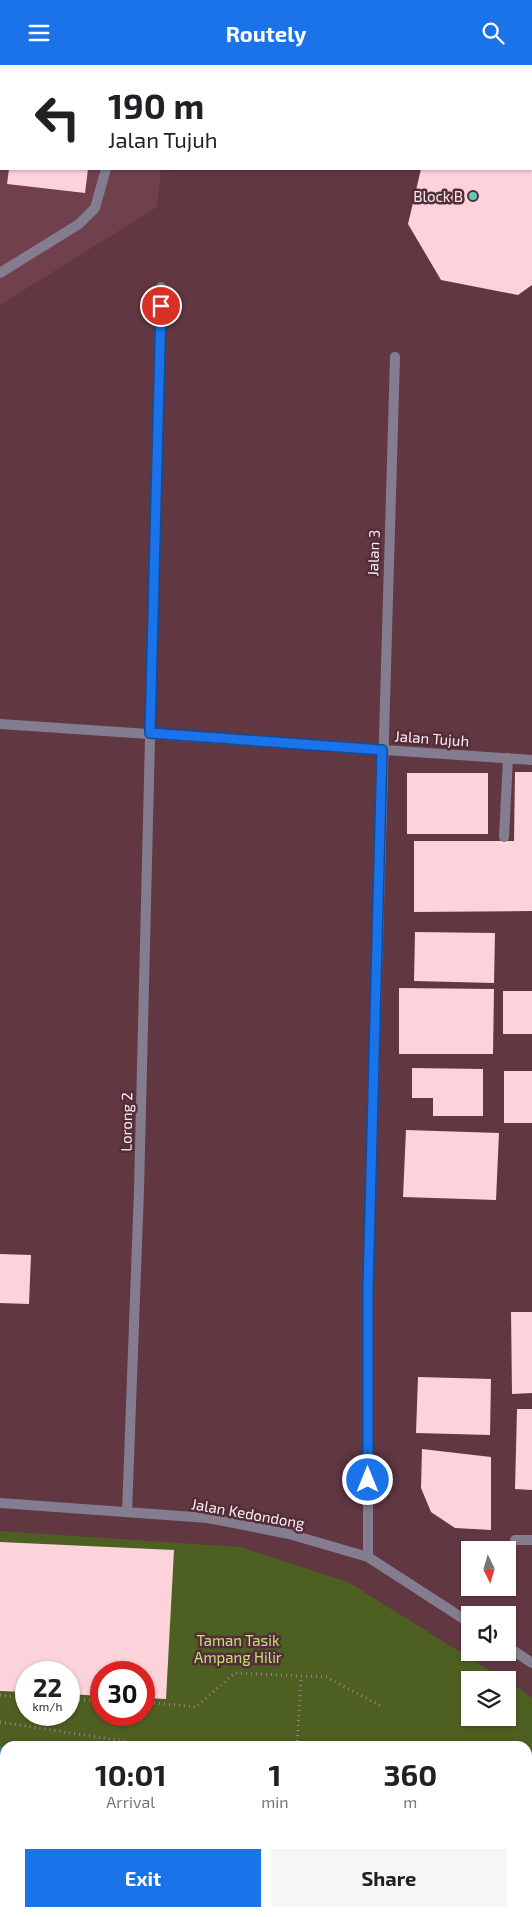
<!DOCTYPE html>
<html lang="en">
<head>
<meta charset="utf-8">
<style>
	body { margin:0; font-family:"Exo 2",sans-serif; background:#f6f6f6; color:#202124; height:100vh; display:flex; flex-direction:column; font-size:19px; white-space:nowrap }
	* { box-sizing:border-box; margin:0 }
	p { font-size:16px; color:#757577 }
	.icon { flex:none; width:28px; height:28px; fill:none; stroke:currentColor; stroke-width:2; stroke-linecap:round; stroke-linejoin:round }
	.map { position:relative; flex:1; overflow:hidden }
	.details { position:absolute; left:0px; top:1676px; width:532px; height:176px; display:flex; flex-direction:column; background:#fff; border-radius:15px 15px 0 0; box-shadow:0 1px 4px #0004 }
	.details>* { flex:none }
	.banner { position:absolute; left:0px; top:0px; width:532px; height:105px; box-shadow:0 1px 4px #0004; background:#fff; color:#202124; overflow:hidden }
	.needle { width:32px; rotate:175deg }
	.tools { position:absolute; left:461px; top:1476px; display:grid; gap:10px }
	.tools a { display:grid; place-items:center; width:55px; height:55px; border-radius:0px; background:#fff; box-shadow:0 1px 4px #0004; font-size:25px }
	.speed { position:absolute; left:15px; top:1596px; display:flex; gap:10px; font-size:25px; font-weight:700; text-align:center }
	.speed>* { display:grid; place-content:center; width:65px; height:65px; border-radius:50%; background:#fff; box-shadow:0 1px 4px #0004; line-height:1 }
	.speed small { font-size:12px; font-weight:400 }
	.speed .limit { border:8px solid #d22; background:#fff; color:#111 }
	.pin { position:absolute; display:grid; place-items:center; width:42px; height:42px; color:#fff; margin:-21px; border:2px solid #fff; border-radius:50%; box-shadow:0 1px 5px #0007 }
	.me { position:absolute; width:55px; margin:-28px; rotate:0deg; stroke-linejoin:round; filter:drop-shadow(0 0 4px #0008) }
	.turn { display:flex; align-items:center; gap:18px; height:105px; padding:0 25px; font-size:22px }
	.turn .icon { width:65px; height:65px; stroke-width:2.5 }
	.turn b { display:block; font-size:35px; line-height:42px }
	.eta { display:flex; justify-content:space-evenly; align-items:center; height:85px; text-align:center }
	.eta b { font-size:30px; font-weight:700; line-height:35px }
	.primary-button { display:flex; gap:10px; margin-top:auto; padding:10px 25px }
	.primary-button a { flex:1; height:58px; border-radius:0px; background:#1a73e8; color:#fff; font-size:20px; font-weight:700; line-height:58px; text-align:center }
	.primary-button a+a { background:#f6f6f6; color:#202124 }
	header { display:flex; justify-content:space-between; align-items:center; height:65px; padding:0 25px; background:#1a73e8; color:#fff; font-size:22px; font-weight:700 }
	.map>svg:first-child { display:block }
	.built { fill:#70404d }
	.green { fill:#4e5f22; fill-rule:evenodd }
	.water { fill:#327cb0 }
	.building { fill:#fcd2db }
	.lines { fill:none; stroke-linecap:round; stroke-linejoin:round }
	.path { stroke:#9d7f87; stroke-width:3; stroke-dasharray:1 4; stroke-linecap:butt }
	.service { stroke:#847d8f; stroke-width:10 }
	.minor { stroke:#847d8f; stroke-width:10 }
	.route-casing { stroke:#114b97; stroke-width:12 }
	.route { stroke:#1a73e8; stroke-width:9 }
	.poi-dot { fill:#5acebe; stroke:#552d38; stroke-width:2 }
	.labels { text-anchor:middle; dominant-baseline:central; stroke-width:5; stroke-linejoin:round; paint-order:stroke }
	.poi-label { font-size:15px; fill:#fbf0f3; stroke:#552d38; text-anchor:end }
	.street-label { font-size:15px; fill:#fbf0f3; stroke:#552d38 }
	.park-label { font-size:15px; fill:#c2e176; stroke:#552d38 }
</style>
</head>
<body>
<header><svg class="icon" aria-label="menu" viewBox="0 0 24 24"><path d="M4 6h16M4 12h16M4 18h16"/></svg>Routely<svg class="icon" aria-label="search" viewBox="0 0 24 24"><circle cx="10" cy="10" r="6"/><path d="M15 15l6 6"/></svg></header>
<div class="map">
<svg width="532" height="1852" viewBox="0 0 532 1852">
	<rect width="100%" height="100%" fill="#613742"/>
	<path class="built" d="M0,0h172l-171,1v103h160l-4,38 -157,98z"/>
	<path class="green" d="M0,1466l240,16 108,35 157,98h-35v37h38v-36l24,17v219h-532zM26,1608h43v42h-43zM101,1608h43v42h-43zM5,1681h523v167h-523z"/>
	<path class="water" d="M0,1682h5v166h327v4h-332z"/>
	<path class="building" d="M9,104h79l-3,24 -78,-9z
		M421,104h111v116l-14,10 -77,-15 -33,-56z
		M515,707h17v139l-118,1v-71h100z
		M407,708h81v61h-81z
		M415,867l80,1 -1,50 -80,-2z
		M399,923l95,1 -1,65h-94z
		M503,926h29v43h-29z
		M412,1003l71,1v47h-50v-18h-21z
		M504,1006h28v52h-28z
		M406,1065l93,3 -3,67 -93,-3z
		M0,1189l31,1 -2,49 -29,-1z
		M511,1247h21v81l-20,1z
		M418,1312l73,2 -1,56 -74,-2z
		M517,1344h15v81l-17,-1z
		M422,1384l69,8v73l-36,-2 -24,-16 -10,-24z
		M0,1477l174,8 -8,149 -22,-1v-25h-43v23l-32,-2v-21h-43v19l-26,-1z"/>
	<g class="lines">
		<path class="path" d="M0,1630l26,4
			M69,1635h32
			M144,1637l52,5 39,-34 91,4 57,30
			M0,1657l123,19 17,5
			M297,1681l4,-69
			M528,1817l4,2"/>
		<path class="service" d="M504,772l4,-79
			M515,1475h17"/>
		<path class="minor" d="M118,1l1,-1
			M0,208l79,-49 16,-16 11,-39
			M0,659l532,36
			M0,1438l208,15 81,16 79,23 102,66
			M127,1447l12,-322 22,-903
			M368,1492v-269l27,-931
			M508,1582l24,16"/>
	</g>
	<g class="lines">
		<defs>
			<path id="route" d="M161,241l-11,427 232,17 -14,538v192"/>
		</defs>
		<use href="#route" class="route-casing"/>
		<use href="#route" class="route"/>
	</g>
	<circle class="poi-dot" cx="473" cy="131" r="5"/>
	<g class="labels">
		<g class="poi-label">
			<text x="463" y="131">Block B</text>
		</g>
		<g class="street-label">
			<text transform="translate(373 488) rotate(-88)">Jalan 3</text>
			<text transform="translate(432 673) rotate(4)">Jalan Tujuh</text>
			<text transform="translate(126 1057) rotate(-89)">Lorong 2</text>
			<text transform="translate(248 1448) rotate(10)">Jalan Kedondong</text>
		</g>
		<g class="park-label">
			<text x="238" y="1575">Taman Tasik<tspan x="238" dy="17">Ampang Hilir</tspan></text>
		</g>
	</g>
</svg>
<div class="tools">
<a><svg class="needle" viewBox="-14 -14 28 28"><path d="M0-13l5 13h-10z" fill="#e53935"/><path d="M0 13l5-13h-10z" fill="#757577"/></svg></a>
<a><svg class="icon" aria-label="sound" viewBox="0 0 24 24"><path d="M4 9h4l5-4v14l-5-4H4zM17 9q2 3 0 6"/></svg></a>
<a><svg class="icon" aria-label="layers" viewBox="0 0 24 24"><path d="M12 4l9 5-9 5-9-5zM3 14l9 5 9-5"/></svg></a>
</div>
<div class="speed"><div>22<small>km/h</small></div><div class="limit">30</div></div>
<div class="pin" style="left:161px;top:241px;background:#d93025"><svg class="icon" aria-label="arrive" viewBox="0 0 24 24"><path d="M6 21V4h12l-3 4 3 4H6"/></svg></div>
<svg class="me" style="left:368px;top:1415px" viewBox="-20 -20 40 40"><circle r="17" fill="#1a73e8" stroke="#fff" stroke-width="3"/><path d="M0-11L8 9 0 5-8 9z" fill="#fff"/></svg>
<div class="banner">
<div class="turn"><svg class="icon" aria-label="left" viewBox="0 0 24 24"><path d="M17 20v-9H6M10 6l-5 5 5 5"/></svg><div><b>190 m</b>Jalan Tujuh</div></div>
</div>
<section class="details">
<div class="eta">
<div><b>10:01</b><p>Arrival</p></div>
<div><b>1</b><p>min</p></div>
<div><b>360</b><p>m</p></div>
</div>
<div class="primary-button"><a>Exit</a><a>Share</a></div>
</section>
</div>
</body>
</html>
